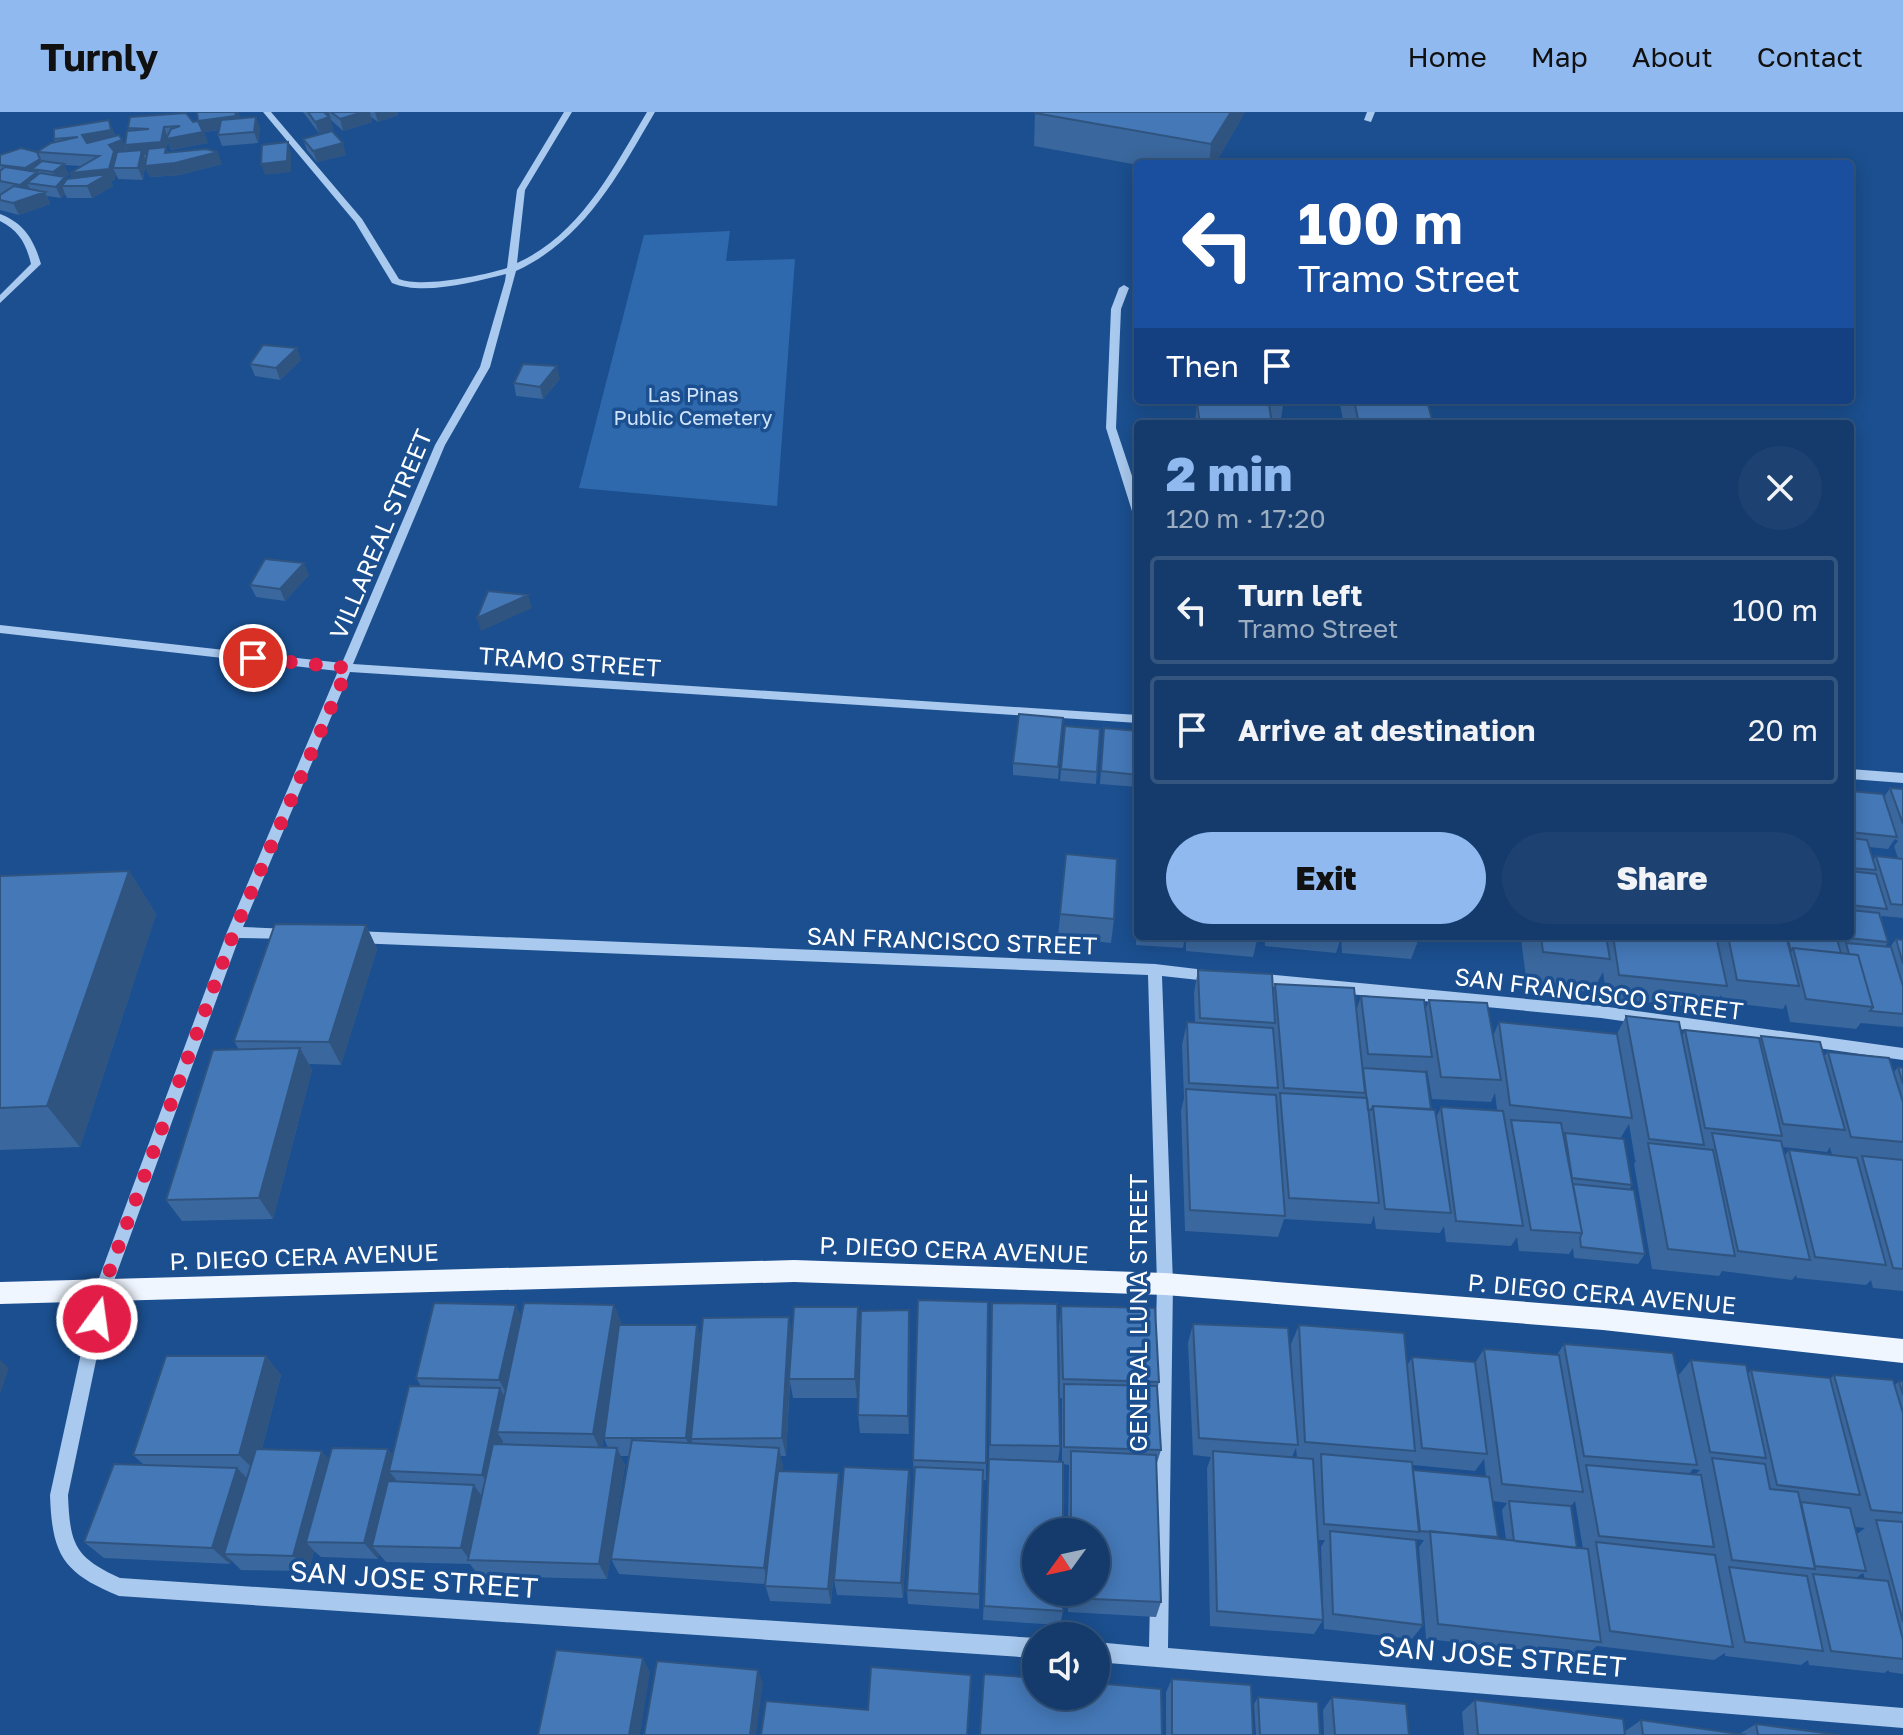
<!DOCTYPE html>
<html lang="en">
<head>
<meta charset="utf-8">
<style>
	body { margin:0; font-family:"Golos Text",sans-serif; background:#1d4271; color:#f1f3f6; height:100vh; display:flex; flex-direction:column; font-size:30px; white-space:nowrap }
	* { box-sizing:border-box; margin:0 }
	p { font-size:26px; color:#9dadc1 }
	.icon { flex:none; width:44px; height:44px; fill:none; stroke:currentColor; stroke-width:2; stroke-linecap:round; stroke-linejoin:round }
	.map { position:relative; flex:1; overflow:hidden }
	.sheet { position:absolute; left:1134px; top:308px; width:720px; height:520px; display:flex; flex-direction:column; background:#143b6b; border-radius:8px; box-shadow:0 4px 20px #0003,0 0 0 2px #33557e }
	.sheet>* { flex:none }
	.top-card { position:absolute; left:1134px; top:48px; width:720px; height:244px; border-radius:8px; box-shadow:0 4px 20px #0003,0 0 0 2px #33557e; background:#1a4fa0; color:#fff; overflow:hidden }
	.needle { width:52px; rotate:237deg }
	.tools { position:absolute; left:1022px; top:1406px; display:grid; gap:16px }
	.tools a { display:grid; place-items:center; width:88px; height:88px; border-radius:50%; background:#143b6b; box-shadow:0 4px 20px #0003,0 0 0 2px #33557e; font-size:40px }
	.pin { position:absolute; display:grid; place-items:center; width:68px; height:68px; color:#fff; margin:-34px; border:4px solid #fff; border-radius:50%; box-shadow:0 2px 8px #0007 }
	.me { position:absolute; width:88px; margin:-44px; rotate:14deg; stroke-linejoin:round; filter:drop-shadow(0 0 6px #0008) }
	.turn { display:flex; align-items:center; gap:28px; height:168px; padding:0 32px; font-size:36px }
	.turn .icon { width:104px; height:104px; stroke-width:2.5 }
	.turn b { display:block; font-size:56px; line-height:68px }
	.then { display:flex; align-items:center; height:76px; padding:0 32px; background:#0003; gap:16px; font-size:30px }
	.round { display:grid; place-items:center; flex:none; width:84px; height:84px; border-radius:42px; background:#1d4271 }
	.headline { display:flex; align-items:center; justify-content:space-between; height:136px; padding:0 32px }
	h1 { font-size:48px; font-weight:800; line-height:60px; color:#90b9f0 }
	.primary-button { display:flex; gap:16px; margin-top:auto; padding:16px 32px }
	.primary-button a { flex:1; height:92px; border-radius:48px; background:#90b9f0; color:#111; font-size:32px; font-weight:800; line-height:92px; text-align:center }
	.primary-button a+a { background:#1d4271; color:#f1f3f6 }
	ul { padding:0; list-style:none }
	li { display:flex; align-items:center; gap:24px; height:108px; margin:0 16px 12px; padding:0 16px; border:4px solid #33557e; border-radius:8px }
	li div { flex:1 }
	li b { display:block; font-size:30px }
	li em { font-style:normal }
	header { display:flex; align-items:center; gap:48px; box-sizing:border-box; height:112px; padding:0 40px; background:#90b9f0; color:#111 }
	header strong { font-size:38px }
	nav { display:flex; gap:44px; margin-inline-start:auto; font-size:28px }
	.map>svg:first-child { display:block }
	.green { fill:#2e69ad }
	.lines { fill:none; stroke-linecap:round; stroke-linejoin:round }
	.minor { fill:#a9c9ee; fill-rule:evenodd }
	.major { fill:#f0f6ff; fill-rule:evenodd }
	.wall { fill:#3a679d; fill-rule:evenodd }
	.shaded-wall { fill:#305480; fill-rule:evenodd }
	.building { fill:#4478b7; stroke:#305480; stroke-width:2 }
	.route { stroke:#e11d48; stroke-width:14; stroke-dasharray:0 25.2 }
	.labels { text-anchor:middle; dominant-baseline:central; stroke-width:7; stroke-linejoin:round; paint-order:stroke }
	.far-park-label { font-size:20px; fill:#cfe3fa; stroke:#1b4f8f }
	.street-label { font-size:24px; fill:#fff; stroke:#1b4f8f }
	.near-street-label { font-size:28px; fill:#fff; stroke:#1b4f8f }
</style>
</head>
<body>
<header>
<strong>Turnly</strong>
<nav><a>Home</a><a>Map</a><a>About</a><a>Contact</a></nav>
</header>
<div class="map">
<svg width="1903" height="1623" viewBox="0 0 1903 1623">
	<rect width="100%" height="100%" fill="#1b4f8f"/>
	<path class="green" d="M730,119l-4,30 69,-2 -18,247 -198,-18 65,-253z"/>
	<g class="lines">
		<path class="minor" d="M263,0h8l91,107 37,60c23,9 83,-3 108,-11l10,-78 47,-78h8l-47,78 -8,73c63,-28 96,-94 130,-151h8c-37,63 -70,127 -139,159l-26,96 -45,78 -92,219 785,51v8l-788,-51 -107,255 47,2 5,1 2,4 -2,4 -5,1 -51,-1 -128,351 -43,206c2,49 6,62 52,83l916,60v20l-917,-62c-56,-23 -67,-41 -69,-101l45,-206 132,-357 111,-261 -338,-38v-8l342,38 93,-218 45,-78 25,-86 1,-7c-32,8 -83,22 -114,9l-37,-61z
			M1367,0h8l-4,10 -7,-2z
			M0,102c24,9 34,26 41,50l-41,39v-8l31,-31c-5,-21 -12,-33 -31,-43z
			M1124,173l5,3 -8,21 -5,119 22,66v20l-6,-3 -26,-83 5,-119 8,-21z
			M1850,657l53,4v10l-53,-4z
			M355,819l800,33 67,8 2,4 -2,4 -5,2 -55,-6 11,308 -5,364 735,60v20l-807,-66v-20l53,5 8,-363 -9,-309 -793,-32 -5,-2 -2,-4 2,-4z
			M1254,861l347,33 302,42v12l-302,-42 -347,-33 -5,-2 -2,-4 2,-4z"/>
		<path class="major" d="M794,1148l371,13 438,35 300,31v24l-300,-33 -438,-35 -371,-13 -794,22v-22z"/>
	</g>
	<path class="wall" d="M197,0h41l1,6 21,10 -2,15 -36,3 -4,-11 1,-5 -15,2 4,11 -37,7 -3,-8 -2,7 2,4 54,11 -42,11 -30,2 -5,-10 -2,13 -25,-1 -2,-5 -2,7h-3l2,5 -21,12h-25l-2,-4 -4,4 -14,-2 3,8 -31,11 -19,-5v-55l37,-3 18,-10 -1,-3 60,-7 1,5 7,3 5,11 -2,-6 4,-15 -1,-2 65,-6 5,-1zM64,53l17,1 -11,7 2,5 -6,2 -1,-2 4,-3z
		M303,0h94l1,3 -20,7 -7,-5 1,5 -29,9 -12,-11 -1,-2h-1l4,11 -14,4z
		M1036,0h209l-30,52 -77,1 -104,-19 1,-33z
		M303,27l43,16 -29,7 -10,-12z
		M301,248l-21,20 -25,-4 -5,-12z
		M560,267l-17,20 -27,-3 -2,-13z
		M1212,288h72l-4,24h-85l2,-21h16z
		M1339,288h88l6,24h-89z
		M309,463l-24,26 -29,-4 -6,-12z
		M1063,606l-5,61 -45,-4v-12z
		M1065,614l35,3 -4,55 -36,-3z
		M1104,616l34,3v56l-38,-3z
		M1890,676l13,1v129l-21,-2 -1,2 7,24 -3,5h5l6,-8 7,1v87l-42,-4 -5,6 -66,-7 -4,-18 -3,5 -60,-7 -2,-7 -9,14 -105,-11 -4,-26 -11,20 -65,-6 -6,-47 -36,-3h365v-145l34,6zM1895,727l3,2 -4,5 4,12 -22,-2 -3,4 -4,-13 19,2z
		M1138,727v44h-2z
		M1066,742l48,65 -3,24 -53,-6z
		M129,759l27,43 -76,233 -80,3v-274z
		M1138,793v31h47l-2,12 -47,-3z
		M366,813l11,24 -36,116 -32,-1 3,6 -39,149 -91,2 -16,-21 73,-150 -5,-9z
		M1186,824h72l-5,21 -67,-6z
		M1265,824h75v5l-4,12 -71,-7z
		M1341,824h79l-9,23 -69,-6z
		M1198,858l75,24 2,-10 81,27 5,-15 64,15 4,-11 64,36 6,-14 118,12 9,-18 56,20 3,-6 74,9 2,-3 63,20 4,-4 66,20 4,-5 5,1v223l-30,-3 -2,-8 -5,5 -69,-7 -1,-3 -4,5 -70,-9 -3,5 -67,-7 -18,-105 2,-4h-1l-6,-36 -9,15 12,46 -3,5 16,64 -7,10 -64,-6 -1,-10 -4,6 -50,-3 -2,-14 -6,9 -65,-4 -2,-16 -4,7 -64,-4 -2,-14 -3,9 -87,-5 -6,18 -93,-6 -4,-120 3,-13 -2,-53 5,-23 8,1 -1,-30zM1427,957l5,30 59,3 4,-9 2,17 -56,-3 -5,11 -5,-9 -5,-37zM1783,1035l44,5 3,-5 2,8 -43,-5 -4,5z
		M992,1191l68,143 -2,16h4v-64h-2l-1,-72 2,-20 98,76 -2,8 4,60 -5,16 5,136 -5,15 -88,-5v-20h28v-60h-28l1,-67 -6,-1v147l-3,14 -77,-5 6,-161z
		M614,1193l8,20h75l4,13 91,-2 66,-29 2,20 -3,71h-64l-3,-16 -4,74h-6l3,10 -1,5 59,19 -10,114 -61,-3 -5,-17 -146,-10 -8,-15 18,-103h-9l5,9 -18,114 -128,-3 -9,-12 -84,-2 -7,-8 -1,5 -57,-2 -7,-6 -5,20 -68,-1 -10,-10 -1,4 -126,-6 -20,-16 60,-77 -11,-10 133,-99 15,19 -19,74 67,9 59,-9 5,7 28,-70 -5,-8 105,-63zM607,1300l-3,26 4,10 -6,-1z
		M1193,1212l101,78 -3,-58 8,-19 108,41 5,-9 63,6 9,-14 73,6 7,-11 114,32 13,-16 57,14 3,-4 79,9 4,-4 61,10 4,-4 4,1v292l-14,-2v-2l-5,3 -75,-8 -1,-5 -7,5 -76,-9v-3l-11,7 -117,-14 -12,10 -159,-17 -7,-92 5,-7 -10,-1 9,86 -11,14 -88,-10 -3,-82 4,-7h-7l5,80 -9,14 -104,-8 -3,-158 4,-11 -18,-2 -5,-112zM1296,1336l1,10 -5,-1zM1484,1347l2,18 -73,-6v-6l62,6zM1693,1357l7,1 -4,4h-7zM1493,1389l14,2 -5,7 4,30 -10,-1 2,-2zM1575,1389l8,48 -6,-1 -6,-42zM1855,1415l10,1 -8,6zM1863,1461l2,6 -9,-1z
		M910,1217l-1,105 -49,-1 -2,-18z
		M913,1348l73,3v17h-3l-4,129 -71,-5 -1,-14 7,-113z
		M909,1358l1,17 -7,111 -66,-3 -3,-15z
		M1172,1567l81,56h-87v-43z
		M1258,1585l62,38h-64l-2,-31z
		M1332,1585l77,38h-85l-1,-25z
		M1475,1588l149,32 17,-12 98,14 17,-10 84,11h-376l-2,-23z"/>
	<path class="shaded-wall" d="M235,0h3l2,15 -36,5 4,11 -37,7 -3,-8 -2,7 4,10 48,-7 4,12 -42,11 -30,2 -5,-10 -2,13 -5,-12 -9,-11 -4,-12 39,-18 4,11 30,-17zM165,41l-19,8 -2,-6z
		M321,0h8l4,17 -14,4 -4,-11z
		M363,0h7l2,10 -29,9 -3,-12z
		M375,0h22l1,3 -20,7z
		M1231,0h14l-30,52h-6l2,-20z
		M256,5l4,11 -2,15 -4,-11z
		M109,8l5,12 1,10 -28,4 -5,-11z
		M122,28l5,12 -14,16 3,6 -2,7h-3l2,5 -21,12 -5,-12 -12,-1 -5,-12 39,-4v-24z
		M288,30l3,12v18l-26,3 -4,-11z
		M343,31l3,12 -29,7 -4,-11z
		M40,47l5,12 -13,-2 2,5 3,-2 5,12 -15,-1 4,9 -6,4 -5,-11 9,-7 -4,-10z
		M64,52l5,11 -4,3 4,8h-7l3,8 -4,4 -5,-11 2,-3 -5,-12z
		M45,80l5,12 -31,11 -6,-12z
		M297,236l4,12 -21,20 -4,-12z
		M557,254l3,13 -17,20 -3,-12z
		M304,451l5,12 -24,26 -5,-12z
		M528,483l4,13 -51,23 -4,-13z
		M129,759l27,43 -76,233 -33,-41z
		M366,813l11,24 -36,116 -12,-23z
		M300,936l12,22 -39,149 -14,-21z
		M516,1193l9,19 -16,74 -10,-18z
		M614,1193l8,20 -21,127 -8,-18z
		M858,1195l2,20 -3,71 -2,-19z
		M909,1198l1,19 -1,105 -1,-18z
		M789,1205l3,19 -6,120 -4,-18z
		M697,1213l6,19 -12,95 2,4 -1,12 -6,-17z
		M266,1244l15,19 -25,97 -17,-17z
		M0,1248l9,8 -9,26z
		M500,1276l10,19 -13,25 6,9 -11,50 -10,-16z
		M617,1336l8,17 -18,114 -8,-15z
		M779,1336l4,18 -15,118 -4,-16z
		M388,1337l12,17 -11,5 8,10 -25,65 7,8 -1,5 -14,-16z
		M322,1339l15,17 -31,74 8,9 -5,20 -16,-15z
		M237,1356l17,17 -30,69 7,6 -1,4 -18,-16z
		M909,1358l1,17 -7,111 -2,-15z
		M839,1361l2,17 -10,114 -3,-15z
		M474,1373l11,16 -15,59 -9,-12z
		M643,1546l7,14 -10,63h-11z
		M758,1558l5,13 -7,52h-6z"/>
	<path class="building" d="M197,0h38l1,4 -38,5z
		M308,0h16l5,5 -14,5z
		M331,0h32l-23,7z
		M1036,0h195l-20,32 -176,-31z
		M186,1l7,9 5,-1 5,11 -37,7 5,-10 9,-3 -16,1 -3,15 -36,3 2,-14 22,-2 -21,-1 2,-11z
		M256,5l-2,15 -36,3 3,-15z
		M109,8l2,10 -29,5 5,8 32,-8 3,5 -13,5 5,6 -5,18 -39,4 29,-17 -62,-4 14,-9 27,-6 -24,2v-10z
		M332,19l11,12 -30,8 -10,-12z
		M288,30l-1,19 -26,3 1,-19z
		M166,35l-1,6 41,-4 12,3 -43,11 -30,3 3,-17z
		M21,36l16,4 3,7 -15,9 -25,-3v-10z
		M142,38l-4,18h-25l4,-16z
		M42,49l22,3 -11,8 -21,-3z
		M5,55l32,5 -17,13 -20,-4v-10z
		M40,61l25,4 -9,10 -29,-4z
		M108,62l-21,12h-25l5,-7z
		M14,74l31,6 -32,11 -13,-3v-5z
		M263,233l34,3 -21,20 -26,-4z
		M523,252l34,2 -17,21 -26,-4z
		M1354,288h73l6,24h-74z
		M1197,291l72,1 3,20h-72z
		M265,447l39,4 -24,26 -30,-4z
		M488,479l40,4 -51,23z
		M1019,602l44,4 -5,49 -45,-4z
		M1065,614l35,3 -3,43 -36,-3z
		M1104,616l34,3v44l-37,-4z
		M1890,676l13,1v35z
		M1850,679l33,3 14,43 -47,-5z
		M1850,726l17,2 9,30 -26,-2z
		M1066,742l51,5 -3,60 -54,-5z
		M1876,744l27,3v46l-12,-1z
		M129,759l-82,235 -47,2v-232z
		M1850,759l26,3 11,35 -37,-4z
		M1850,798l29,3 9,29 -40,-4v-2h2z
		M275,812l91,1 -37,117 -95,-1z
		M1287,824h53v5z
		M1541,824h65l4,23 -67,-7z
		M1613,824h103l11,50 -108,-11z
		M1728,824h58l13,50 -62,-6z
		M1787,824h49l5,17 -48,-5 -2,3z
		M1896,827l7,1v24z
		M1846,831l45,4 12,39v28l-33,-3 3,-4 -15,-52 -9,-1z
		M1793,836l65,7 15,52 -67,-8z
		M1198,858l74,4 3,49 -75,-5z
		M1275,872l79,4 11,105 -81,-5z
		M1361,884l63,4 8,57 -64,-3z
		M1429,888l58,3 14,77 -60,-3z
		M1626,904l53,6 25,123 -55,-6z
		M1187,910l86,6 5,60 -89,-5z
		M1499,910l118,12 15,84 -122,-13z
		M1685,918l74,8 23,98 -77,-8z
		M1761,924l59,6 25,88 -62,-6z
		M300,936l-41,150 -93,2 47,-150z
		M1828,940l61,6 14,44v40l-52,-5z
		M1898,955l5,1v16z
		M1363,956l63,4 5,37 -58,-3 -2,4h-3z
		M1186,977l90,6 9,121 -95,-6z
		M1280,981l87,5 12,105 -90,-5z
		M1373,994l62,4 16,103 -66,-4z
		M1441,995l62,4 20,115 -67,-5z
		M1511,1008l50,3 21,110 -51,-3z
		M1565,1021l59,6 8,46 -60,-7z
		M1712,1021l69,8 29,119 -72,-9z
		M1648,1031l65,7 22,106 -67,-7z
		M1789,1038l68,8 29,107 -71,-8z
		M1862,1044l41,4v109l-10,-1z
		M1573,1072l61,6 11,64 -64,-7 -1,-9 2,-5z
		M918,1188l70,2 -2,161 -73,-3z
		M434,1191l82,2 -17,75 -83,-2z
		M524,1191l90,2 -21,129 -96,-2z
		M992,1191l65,1 3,142 -70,-1z
		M1061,1194l94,2 4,74 -96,-3z
		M794,1195h64l-3,72h-66z
		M909,1198l-1,106 -50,-1 3,-104z
		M789,1205l-7,121 -91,1 12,-121z
		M1193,1212l95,4 10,117 -99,-7z
		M619,1213h78l-11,113h-82z
		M1299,1213l105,8 11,118 -110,-9z
		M1564,1232l109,9 24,112 -113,-9z
		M1484,1237l75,6 24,137 -81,-8z
		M166,1244h100l-27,99h-106z
		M1412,1245l63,5 12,92 -65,-6z
		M1691,1248l55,5 20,93 -56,-6z
		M1751,1258l79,8 30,117 -83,-10z
		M1834,1263l59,5 10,33v100l-32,-3z
		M1899,1269l4,1v13z
		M1064,1272l93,2 4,64 -97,-3z
		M409,1274l91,2 -18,87 -93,-4z
		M632,1328l147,8 -15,120 -153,-9z
		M493,1332l124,4 -18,116 -131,-4z
		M332,1336l56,1 -24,94 -58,-1z
		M256,1337l66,2 -29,105 -69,-2z
		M1071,1339l85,4 5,147 -90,-4v-6h25v-60h-25z
		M1213,1339l100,8 10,161 -106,-9z
		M1321,1342l91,8 7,70 -95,-8z
		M1712,1346l53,6 5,25 28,3 17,77 -83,-9z
		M989,1347l74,3v70h-27v60h27v19l-79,-5z
		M114,1352l123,4 -25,80 -128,-6z
		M1586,1353l115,10 13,72 -115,-11z
		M844,1355l65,3 -8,113 -67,-3z
		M915,1355l68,3 -4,124 -72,-4z
		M1413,1358l76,7 9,60 -78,-6z
		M778,1359l61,2 -11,116 -63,-3z
		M388,1369l86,4 -13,63 -89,-2z
		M1509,1389l62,5 6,42 -63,-7z
		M1801,1390l49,6 16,63 -51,-5z
		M1876,1408l27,2v100z
		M1330,1419l86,9 7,85 -90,-11z
		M1430,1419l158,18 13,93 -163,-18z
		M1596,1430l119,13 18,92 -123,-16z
		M1729,1455l78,9 16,75 -78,-9z
		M1813,1462l75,7 15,59v19l-72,-8z
		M556,1538l87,8 -14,77h-91z
		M657,1549l101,9 -8,65h-106z
		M871,1555l100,8 -4,60h-206l5,-34 102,9z
		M984,1562l52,4v18h60v-13l65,6 1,46h-182z
		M1172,1567l79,6 2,50h-81z
		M1258,1585l60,5 2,33h-60z
		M1332,1585l74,7 3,31h-74z
		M1475,1588l148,19 2,16h-147z
		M1641,1608l105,15h-103z
		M1756,1612l84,11h-82z"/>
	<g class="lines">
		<path class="route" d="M97,1207l6,-30 131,-357 114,-264 -95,-10"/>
	</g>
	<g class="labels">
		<g class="far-park-label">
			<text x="693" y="282">Las Pinas<tspan x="693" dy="23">Public Cemetery</tspan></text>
		</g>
		<g class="street-label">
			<text transform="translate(380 422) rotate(-67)">VILLAREAL STREET</text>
			<text transform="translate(570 549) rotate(4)">TRAMO STREET</text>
			<text transform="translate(952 828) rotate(2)">SAN FRANCISCO STREET</text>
			<text transform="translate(1599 881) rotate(7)">SAN FRANCISCO STREET</text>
			<text transform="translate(954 1137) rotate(2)">P. DIEGO CERA AVENUE</text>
			<text transform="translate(304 1144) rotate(-2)">P. DIEGO CERA AVENUE</text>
			<text transform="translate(1602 1181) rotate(5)">P. DIEGO CERA AVENUE</text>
			<text transform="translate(1137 1201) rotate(-90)">GENERAL LUNA STREET</text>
		</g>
		<g class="near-street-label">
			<text transform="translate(414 1467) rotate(4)">SAN JOSE STREET</text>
			<text transform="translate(1502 1544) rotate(5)">SAN JOSE STREET</text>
		</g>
	</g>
</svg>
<div class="tools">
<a><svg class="needle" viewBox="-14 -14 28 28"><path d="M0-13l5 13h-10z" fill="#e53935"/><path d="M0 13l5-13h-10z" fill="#9dadc1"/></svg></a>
<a><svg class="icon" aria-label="sound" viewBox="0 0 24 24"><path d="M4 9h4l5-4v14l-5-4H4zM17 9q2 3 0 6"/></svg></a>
</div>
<div class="pin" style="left:253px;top:546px;background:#d93025"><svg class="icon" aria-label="arrive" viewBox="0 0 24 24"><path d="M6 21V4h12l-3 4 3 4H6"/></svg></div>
<svg class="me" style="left:97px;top:1207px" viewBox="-20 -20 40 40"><circle r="17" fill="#e11d48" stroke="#fff" stroke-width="3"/><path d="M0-11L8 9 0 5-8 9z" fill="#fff"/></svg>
<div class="top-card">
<div class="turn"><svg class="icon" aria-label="left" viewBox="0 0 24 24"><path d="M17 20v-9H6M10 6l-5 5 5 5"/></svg><div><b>100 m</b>Tramo Street</div></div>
<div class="then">Then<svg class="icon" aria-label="arrive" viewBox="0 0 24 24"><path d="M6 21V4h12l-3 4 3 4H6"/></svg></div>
</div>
<section class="sheet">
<div class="headline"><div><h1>2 min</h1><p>120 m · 17:20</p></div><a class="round"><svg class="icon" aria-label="close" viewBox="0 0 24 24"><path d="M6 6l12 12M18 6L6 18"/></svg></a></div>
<ul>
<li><svg class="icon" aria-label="left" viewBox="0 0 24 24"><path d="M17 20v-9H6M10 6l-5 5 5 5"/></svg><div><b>Turn left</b><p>Tramo Street</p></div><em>100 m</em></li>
<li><svg class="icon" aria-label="arrive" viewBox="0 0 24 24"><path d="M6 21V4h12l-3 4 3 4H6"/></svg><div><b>Arrive at destination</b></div><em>20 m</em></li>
</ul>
<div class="primary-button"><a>Exit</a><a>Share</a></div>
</section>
</div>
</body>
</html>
